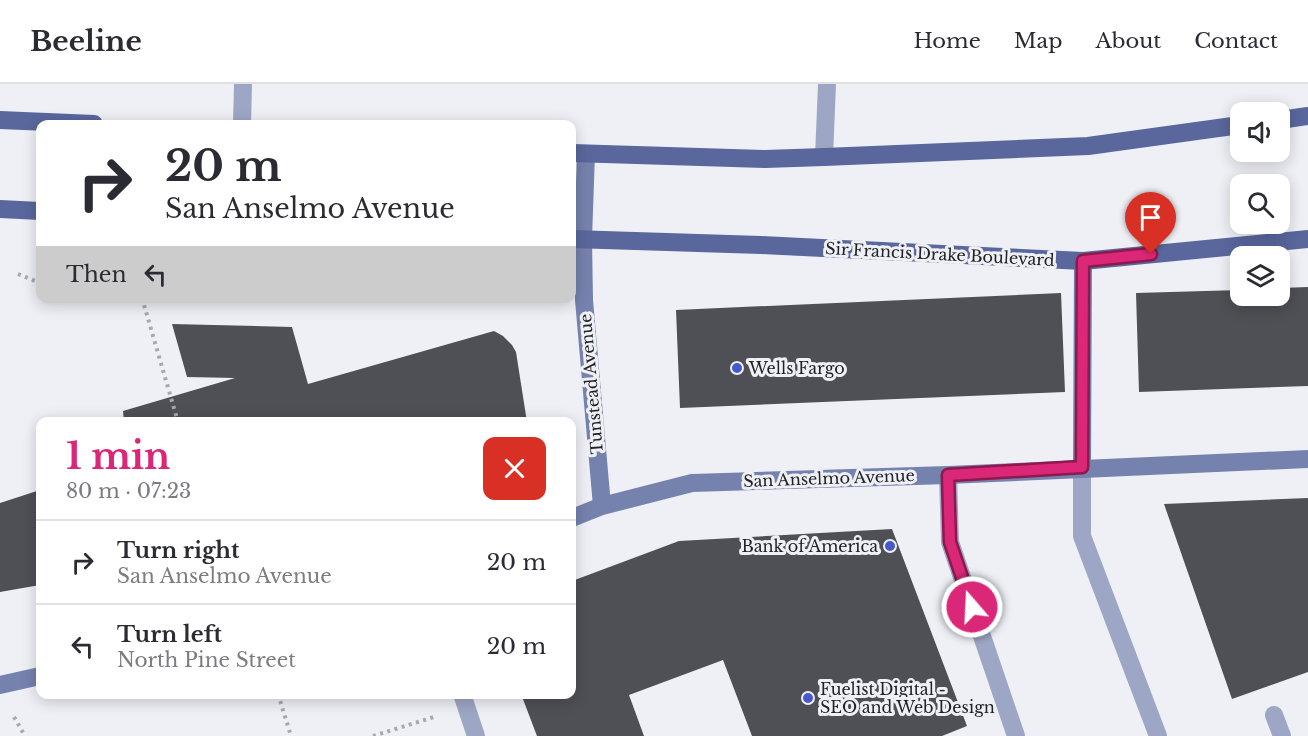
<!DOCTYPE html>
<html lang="en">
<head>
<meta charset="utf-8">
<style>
	body { margin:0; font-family:"Libre Baskerville",serif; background:#f7f7f7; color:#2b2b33; height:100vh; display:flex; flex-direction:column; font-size:22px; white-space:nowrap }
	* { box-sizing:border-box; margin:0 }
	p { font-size:20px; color:#7c7c81 }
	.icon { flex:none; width:33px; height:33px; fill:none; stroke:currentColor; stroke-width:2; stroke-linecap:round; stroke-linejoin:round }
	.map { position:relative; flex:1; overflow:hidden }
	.side { position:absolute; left:36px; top:333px; width:540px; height:282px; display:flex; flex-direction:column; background:#fff; border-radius:12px; box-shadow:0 3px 15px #0003 }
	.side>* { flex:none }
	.banner { position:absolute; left:36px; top:36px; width:540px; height:183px; border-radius:12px; box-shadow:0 3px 15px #0003; background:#fff; color:#2b2b33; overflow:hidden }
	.fabs { position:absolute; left:1230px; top:18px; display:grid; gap:12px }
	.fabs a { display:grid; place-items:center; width:60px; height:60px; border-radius:12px; background:#fff; box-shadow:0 3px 15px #0003; font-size:30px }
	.pin { position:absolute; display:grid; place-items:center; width:51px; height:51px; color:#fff; margin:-62px -26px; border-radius:50% 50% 50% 0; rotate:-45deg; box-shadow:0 0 6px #0007 }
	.pin .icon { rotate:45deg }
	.me { position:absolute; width:66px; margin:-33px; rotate:341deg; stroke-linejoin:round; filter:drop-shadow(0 0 4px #0008) }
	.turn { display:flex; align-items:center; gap:21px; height:126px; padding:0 30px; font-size:27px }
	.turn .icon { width:78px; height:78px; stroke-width:2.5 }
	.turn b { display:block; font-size:42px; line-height:51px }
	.then { display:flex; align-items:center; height:57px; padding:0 30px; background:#0003; gap:12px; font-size:22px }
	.round { display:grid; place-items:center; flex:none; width:63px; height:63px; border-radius:12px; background:#f7f7f7 }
	.overview { display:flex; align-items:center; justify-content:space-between; height:102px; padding:0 30px }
	h1 { font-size:36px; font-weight:800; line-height:45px; color:#db2777 }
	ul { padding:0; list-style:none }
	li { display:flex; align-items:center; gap:18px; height:84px; padding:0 30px; border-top:2px solid #e1e1e2 }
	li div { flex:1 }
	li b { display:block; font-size:22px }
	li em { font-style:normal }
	header { display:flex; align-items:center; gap:36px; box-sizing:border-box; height:84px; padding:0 30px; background:#fff; border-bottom:2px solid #e1e1e2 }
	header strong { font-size:28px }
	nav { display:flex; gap:33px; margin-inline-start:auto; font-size:21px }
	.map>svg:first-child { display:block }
	.building { fill:#4f5056 }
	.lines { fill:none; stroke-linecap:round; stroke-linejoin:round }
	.path { stroke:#a7a9ad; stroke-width:4; stroke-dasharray:3 4.5; stroke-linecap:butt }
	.lane { stroke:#9da6c5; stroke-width:18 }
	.street { stroke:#9da6c5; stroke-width:18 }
	.secondary { stroke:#7682ae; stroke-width:18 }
	.primary { stroke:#5a679d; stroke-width:18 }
	.route-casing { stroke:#8e194d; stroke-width:15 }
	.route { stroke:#db2777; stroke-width:10 }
	.poi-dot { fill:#4857cc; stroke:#eef0f6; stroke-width:2 }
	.labels { text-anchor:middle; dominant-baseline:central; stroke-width:6; stroke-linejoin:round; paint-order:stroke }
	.street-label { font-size:16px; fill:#212224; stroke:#eef0f6 }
	.poi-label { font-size:16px; fill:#212224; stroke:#eef0f6; text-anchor:start }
</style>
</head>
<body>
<header>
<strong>Beeline</strong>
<nav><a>Home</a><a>Map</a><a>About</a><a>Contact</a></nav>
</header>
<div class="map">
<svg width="1308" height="652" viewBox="0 0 1308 652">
	<rect width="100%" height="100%" fill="#eef0f6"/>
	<path class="building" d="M1308,203v99l-169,6 -3,-99 104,-3v6h40v-8z
		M1061,209l4,99 -385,16 -4,-98z
		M172,240l120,3 16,57 186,-53 9,5 9,9 4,7 11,70h-403l-1,-11 112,-33 -48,-1z
		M40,406v95l-40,7v-89z
		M1308,414v174l-76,27 -68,-195z
		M892,445l75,197 -25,10h-190l-29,-76 -94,35 15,41h-107l-16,-42h51v-113l107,-40z"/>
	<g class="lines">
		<path class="path" d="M18,190l22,9
			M142,214l36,124
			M278,610l13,42
			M14,633l11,19
			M373,652l61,-19"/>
		<path class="lane" d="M242,40l1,-40
			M824,73l3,-73
			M1082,383v69l76,200
			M1274,631l8,21"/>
		<path class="street" d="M948,391l2,67 66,194
			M462,610l14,42"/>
		<path class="secondary" d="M586,70l-3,85 1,61 18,206
			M1082,383l1,-206
			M572,434l30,-12 90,-23 256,-8 360,-16
			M0,601l40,-9"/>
		<path class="primary" d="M0,36l94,4
			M1280,36l28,-4
			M572,69l193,6 59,-2 264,-11 152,-21
			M0,125l40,2
			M572,155l189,6 322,16 225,-22"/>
	</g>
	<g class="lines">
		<defs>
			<path id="route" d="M972,523l-22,-65 -2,-67 134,-8 1,-206 68,-7"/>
		</defs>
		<use href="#route" class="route-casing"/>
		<use href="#route" class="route"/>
	</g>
	<g class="poi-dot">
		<circle cx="737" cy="284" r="6"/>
		<circle cx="890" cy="462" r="6"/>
		<circle cx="808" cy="614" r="6"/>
	</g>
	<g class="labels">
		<g class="street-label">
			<text transform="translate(940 170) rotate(3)">Sir Francis Drake Boulevard</text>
			<text transform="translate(591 300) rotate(-95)">Tunstead Avenue</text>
			<text transform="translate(829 394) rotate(-2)">San Anselmo Avenue</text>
		</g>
		<g class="poi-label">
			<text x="749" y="284">Wells Fargo</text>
			<text x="878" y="462" text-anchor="end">Bank of America</text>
			<text x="820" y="605">Fuelist Digital -<tspan x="820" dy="18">SEO and Web Design</tspan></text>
		</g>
	</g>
</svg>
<div class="fabs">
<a><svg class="icon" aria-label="sound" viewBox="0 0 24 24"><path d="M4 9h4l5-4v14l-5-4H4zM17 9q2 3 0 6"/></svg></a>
<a><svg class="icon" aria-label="search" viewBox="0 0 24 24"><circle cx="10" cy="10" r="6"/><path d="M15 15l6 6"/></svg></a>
<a><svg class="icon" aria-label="layers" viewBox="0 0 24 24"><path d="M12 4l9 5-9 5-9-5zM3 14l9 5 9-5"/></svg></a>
</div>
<div class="pin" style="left:1151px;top:170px;background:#d93025"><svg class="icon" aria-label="arrive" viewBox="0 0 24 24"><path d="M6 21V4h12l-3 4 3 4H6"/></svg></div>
<svg class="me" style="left:972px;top:523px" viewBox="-20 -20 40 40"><circle r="17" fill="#db2777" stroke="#fff" stroke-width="3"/><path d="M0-11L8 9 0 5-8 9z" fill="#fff"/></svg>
<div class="banner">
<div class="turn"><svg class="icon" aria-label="right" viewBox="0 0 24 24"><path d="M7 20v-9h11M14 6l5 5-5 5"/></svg><div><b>20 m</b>San Anselmo Avenue</div></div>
<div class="then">Then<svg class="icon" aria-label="left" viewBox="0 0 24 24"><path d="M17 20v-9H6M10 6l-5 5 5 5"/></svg></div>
</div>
<section class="side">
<div class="overview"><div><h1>1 min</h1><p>80 m · 07:23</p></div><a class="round" style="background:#d93025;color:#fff"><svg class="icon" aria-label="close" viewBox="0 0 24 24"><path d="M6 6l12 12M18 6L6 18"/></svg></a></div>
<ul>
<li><svg class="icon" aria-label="right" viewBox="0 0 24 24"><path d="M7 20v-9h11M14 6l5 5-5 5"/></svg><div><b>Turn right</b><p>San Anselmo Avenue</p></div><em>20 m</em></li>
<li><svg class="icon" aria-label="left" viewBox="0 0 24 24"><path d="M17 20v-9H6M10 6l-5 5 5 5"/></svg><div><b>Turn left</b><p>North Pine Street</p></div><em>20 m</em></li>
</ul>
</section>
</div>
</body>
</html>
